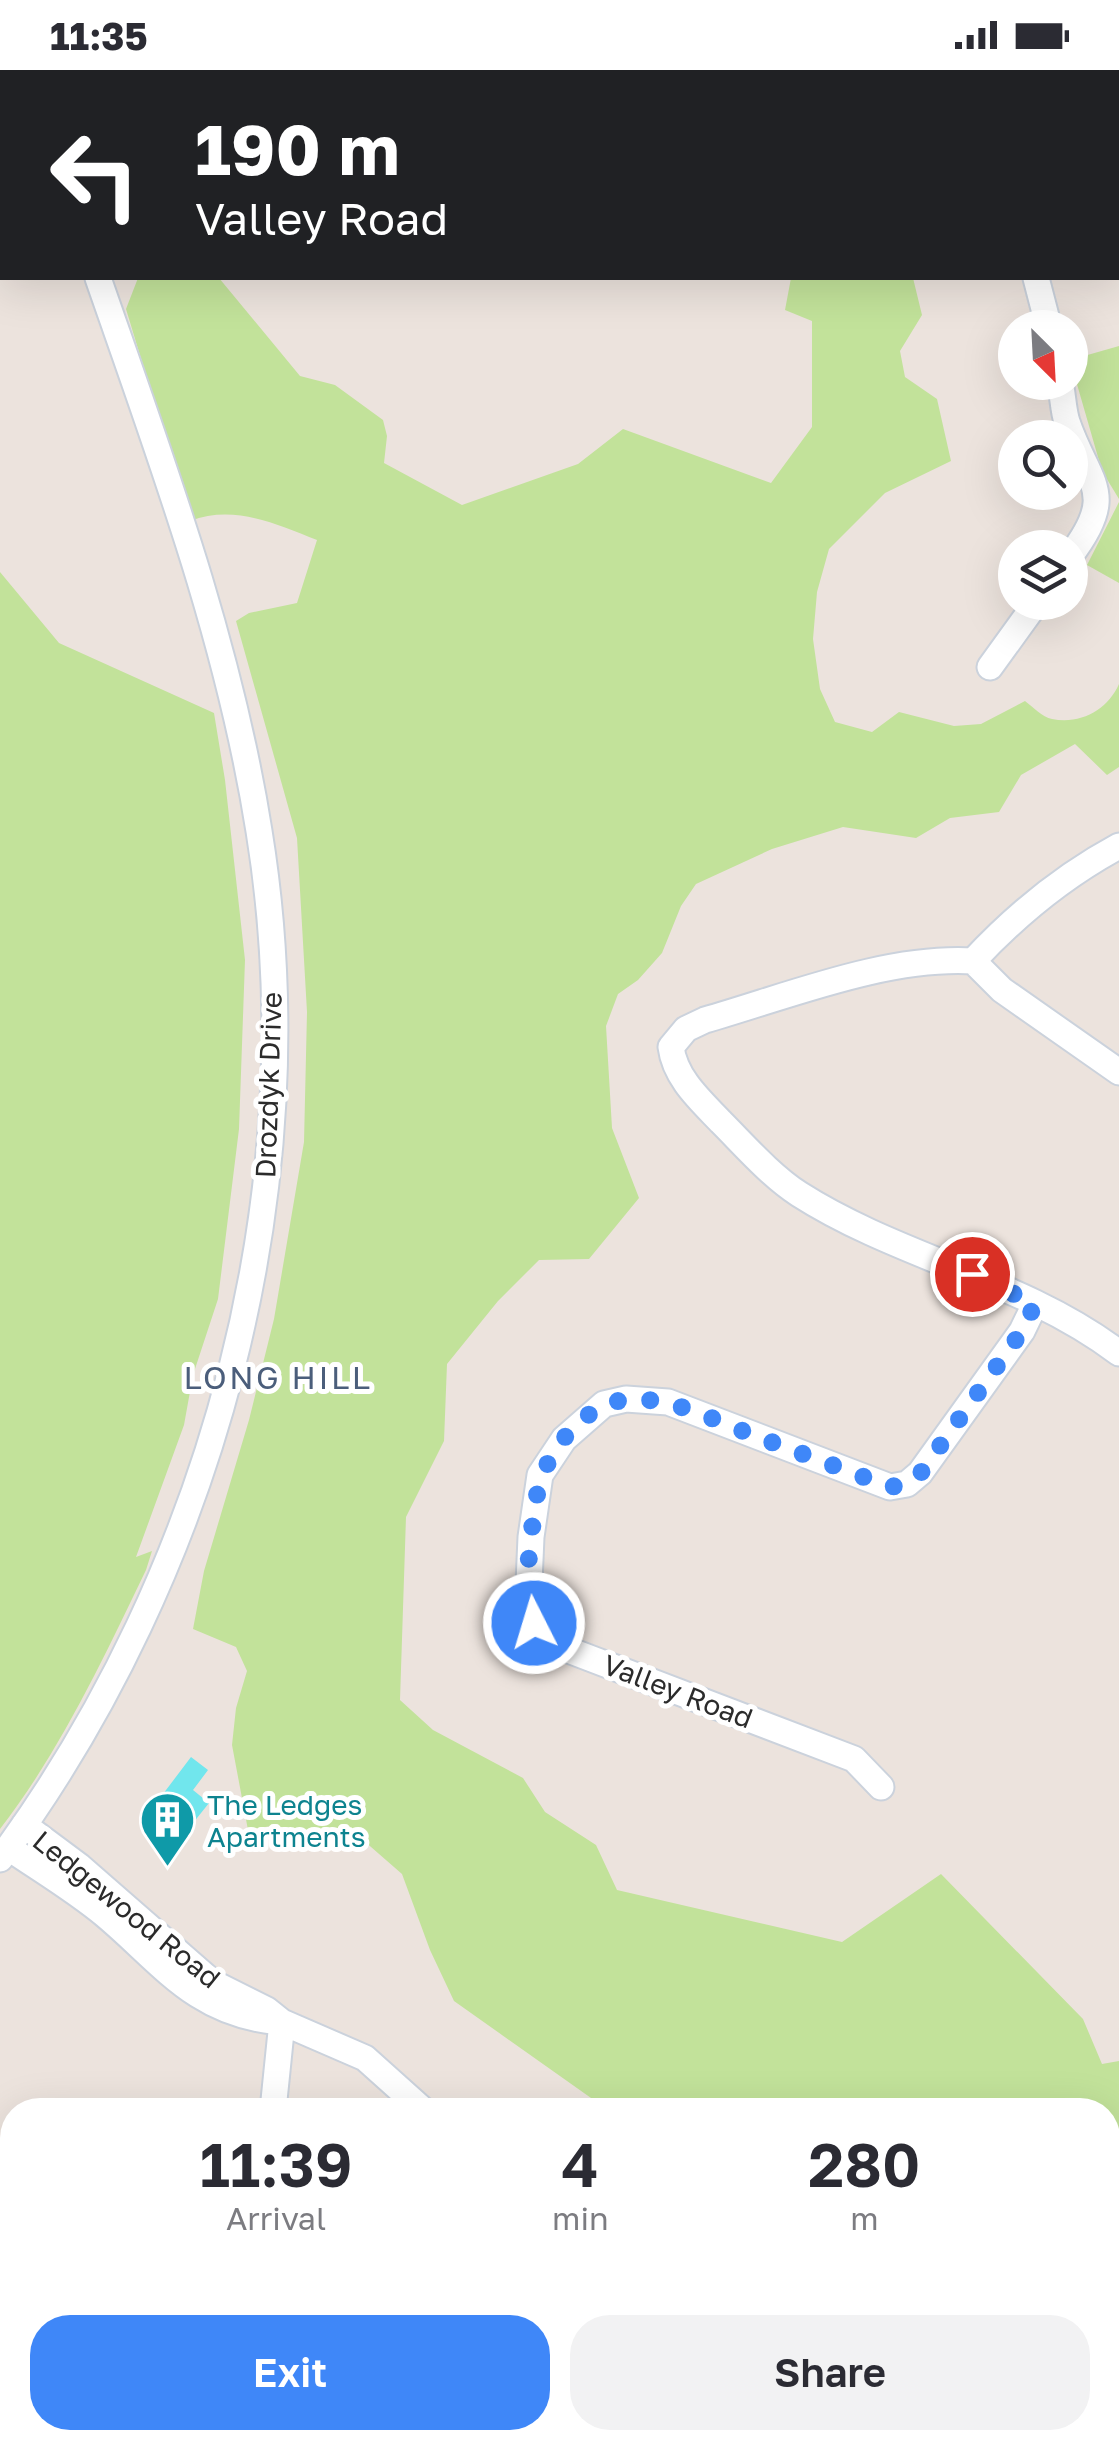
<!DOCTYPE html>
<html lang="en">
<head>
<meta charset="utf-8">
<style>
	body { margin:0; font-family:"Golos Text",sans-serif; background:#f2f2f3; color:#2b2b33; height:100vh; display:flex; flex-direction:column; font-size:38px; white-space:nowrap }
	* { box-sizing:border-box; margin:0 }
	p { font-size:32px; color:#7c7c81 }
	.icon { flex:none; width:55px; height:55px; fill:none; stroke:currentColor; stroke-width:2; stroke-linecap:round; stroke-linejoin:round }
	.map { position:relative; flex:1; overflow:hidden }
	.sheet { position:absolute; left:0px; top:2028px; width:1120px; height:352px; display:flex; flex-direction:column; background:#fff; border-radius:40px 40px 0 0; box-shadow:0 10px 40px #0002 }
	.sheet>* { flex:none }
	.banner { position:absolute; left:0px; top:0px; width:1120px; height:210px; box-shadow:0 10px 40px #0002; background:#202124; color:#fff; overflow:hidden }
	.needle { width:65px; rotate:156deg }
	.tools { position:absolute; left:998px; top:240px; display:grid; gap:20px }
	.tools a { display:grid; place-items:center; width:90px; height:90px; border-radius:50%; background:#fff; box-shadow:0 10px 40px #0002; font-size:50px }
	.pin { position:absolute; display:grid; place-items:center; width:85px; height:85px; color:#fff; margin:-42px; border:5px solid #fff; border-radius:50%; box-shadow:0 2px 10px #0007 }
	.me { position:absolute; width:110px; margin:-55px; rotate:355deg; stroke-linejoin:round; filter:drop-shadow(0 0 8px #0008) }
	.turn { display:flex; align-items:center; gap:35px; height:210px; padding:0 30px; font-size:45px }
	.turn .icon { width:130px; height:130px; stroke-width:2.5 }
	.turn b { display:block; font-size:70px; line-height:85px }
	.eta { display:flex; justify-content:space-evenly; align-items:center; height:170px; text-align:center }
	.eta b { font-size:60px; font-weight:600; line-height:70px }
	.action { display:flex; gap:20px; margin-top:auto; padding:20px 30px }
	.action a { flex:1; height:115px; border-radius:40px; background:#3f87f8; color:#fff; font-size:40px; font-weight:600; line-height:115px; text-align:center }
	.action a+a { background:#f2f2f3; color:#2b2b33 }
	.status { display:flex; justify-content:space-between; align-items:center; height:70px; padding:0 50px; background:#fff; direction:ltr }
	.status svg { height:28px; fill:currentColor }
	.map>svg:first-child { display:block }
	.green { fill:#c2e29a }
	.water { fill:#71e6ed }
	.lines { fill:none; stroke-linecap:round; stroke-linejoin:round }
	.minor-tunnel { stroke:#c5beb9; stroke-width:25; stroke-dasharray:25 12; stroke-linecap:butt }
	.minor-casing { stroke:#cbd2dc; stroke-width:29 }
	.minor { stroke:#fff; stroke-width:25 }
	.route { stroke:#3f87f8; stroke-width:18; stroke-dasharray:0 32.4 }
	.labels { text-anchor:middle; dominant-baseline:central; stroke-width:10; stroke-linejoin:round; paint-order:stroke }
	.street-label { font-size:28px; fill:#2b2b2b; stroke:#fff }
	.culture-label { font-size:28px; fill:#0d838f; stroke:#fff; text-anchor:start }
	.quarter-label { font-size:32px; letter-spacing:2.5px; fill:#4b5e7b; stroke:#fff }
</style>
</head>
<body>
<div class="status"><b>11:35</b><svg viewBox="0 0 49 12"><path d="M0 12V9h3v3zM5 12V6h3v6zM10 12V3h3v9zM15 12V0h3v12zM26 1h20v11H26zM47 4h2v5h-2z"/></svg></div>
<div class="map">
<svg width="1119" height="2379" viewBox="0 0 1119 2379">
	<rect width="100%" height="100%" fill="#ece3dd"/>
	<path class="green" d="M138,208h81l81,98 35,9 48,35 4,16 -3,27 78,42 116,-41 45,-35 148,54 41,-56v-106l-27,-11 6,-32h122l9,37 -22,36 5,26 32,22 14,62 -66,32 -56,56 -12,43 -4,47 7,50 15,33 37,10 27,-20 55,14 27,-2 44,-23c8,6 17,16 27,18 29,6 56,-10 67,-35v83l-12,8 -32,-31 -54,31 -22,37 -49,6 -34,20 -73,-11 -71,22 -76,35 -15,22 -19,47 -24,27 -20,14 -12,32 6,102 27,70 -50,61 -50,1 -41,41 -51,63 -3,77 -38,76 -6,183 33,30 90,48 22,34 51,33 21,45 225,52 99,-68 142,145 19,45 17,-3v388h-39l-6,-11h34v-328h-500l-154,-109 -24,-51 -28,-76 -39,-34 -92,-14 -23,4 -16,-85 4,-37 11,-37 -11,-24 -43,-18 11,-58 45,-151 25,-101 30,-177 3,-130 -10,-174 -61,-217 13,-8 48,-10 20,-63c-41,-16 -83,-36 -127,-19l-64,-212z
		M1119,276v153l-17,-28 -32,-111z
		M1119,432v81l-32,-18z
		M0,502l59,71 155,70 11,67 20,180 -6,169 -21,170 -25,76 -9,50 -48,132 16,-6 -6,19c-43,89 -85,180 -146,259z
		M12,2237v131h157l-2,11h-167v-139z"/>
	<path class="water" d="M191,1687l17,13 -15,20 16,13 -16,20 -33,-25z"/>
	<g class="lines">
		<path class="minor-tunnel" d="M1118,65l1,-3"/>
		<defs>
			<path id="minor" d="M33,0l1,2
				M758,0l6,2
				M790,0l6,2
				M866,0v2
				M976,0v2
				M1090,0l5,2
				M1118,12l1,1
				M1118,88h1
				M1036,208l13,50
				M1060,312c3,13 3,28 7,40 21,62 52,70 3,134
				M990,597l47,-65
				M973,891c41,-44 92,-86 146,-115
				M1119,1002l-117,-82 -29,-29c-87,-5 -184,35 -268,59l-19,9 -15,18c4,31 29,53 50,75 24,24 49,53 78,72 100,64 224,86 320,159
				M881,1717l-27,-28 -296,-113 -24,-23 -6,-17 3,-69 9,-62 24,-36 40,-35 22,-5 42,3 222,85 17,-3 13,-11 102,-142 13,-27
				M24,1755l55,41 134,117 54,27 15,12 83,36 58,52
				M9,1778c32,22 66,42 96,67 56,47 89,97 167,106
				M0,1789c213,-288 317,-672 259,-1028 -30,-190 -98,-372 -161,-553
				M273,2040l9,-88
				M412,2368l5,11
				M929,2379v-11"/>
		</defs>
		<use href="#minor" class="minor-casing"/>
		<use href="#minor" class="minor"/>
	</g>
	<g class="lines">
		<path class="route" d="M534,1553c-12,-39 -3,-88 3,-128 6,-39 45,-90 87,-95 43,-5 85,18 124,33 47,18 95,36 142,54l17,-3 13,-10 102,-143 13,-27 -63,-30"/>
	</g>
	<defs>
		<symbol id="building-pin" viewBox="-11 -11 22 30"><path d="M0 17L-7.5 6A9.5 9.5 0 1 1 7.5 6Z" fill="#0f9aa8" stroke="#fff"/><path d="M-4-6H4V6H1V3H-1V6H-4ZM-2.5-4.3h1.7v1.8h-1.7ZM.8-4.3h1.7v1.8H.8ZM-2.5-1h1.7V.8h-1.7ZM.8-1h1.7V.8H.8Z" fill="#fff"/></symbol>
	</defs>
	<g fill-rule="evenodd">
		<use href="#building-pin" x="136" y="1718" width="63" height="86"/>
	</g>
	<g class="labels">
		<g class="street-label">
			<text transform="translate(268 1015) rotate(-88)">Drozdyk Drive</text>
			<text transform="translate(678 1621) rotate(21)">Valley Road</text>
			<text transform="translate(127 1839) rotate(39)">Ledgewood Road</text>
		</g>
		<g class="culture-label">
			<text x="207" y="1734">The Ledges<tspan x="207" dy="32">Apartments</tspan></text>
		</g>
		<g class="quarter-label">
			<text x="278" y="1307">LONG HILL</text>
		</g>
	</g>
</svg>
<div class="tools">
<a><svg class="needle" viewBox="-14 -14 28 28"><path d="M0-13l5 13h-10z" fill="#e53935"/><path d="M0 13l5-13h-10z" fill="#7c7c81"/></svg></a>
<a><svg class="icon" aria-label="search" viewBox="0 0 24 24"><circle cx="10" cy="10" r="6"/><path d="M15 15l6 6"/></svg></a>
<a><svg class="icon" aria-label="layers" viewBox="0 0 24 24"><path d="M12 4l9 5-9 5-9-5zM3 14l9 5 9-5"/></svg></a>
</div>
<div class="pin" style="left:972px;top:1204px;background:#d93025"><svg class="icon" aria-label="arrive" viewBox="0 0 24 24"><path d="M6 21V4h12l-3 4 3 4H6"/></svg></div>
<svg class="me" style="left:534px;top:1553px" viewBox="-20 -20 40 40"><circle r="17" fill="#3f87f8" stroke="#fff" stroke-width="3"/><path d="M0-11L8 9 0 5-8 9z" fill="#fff"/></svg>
<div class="banner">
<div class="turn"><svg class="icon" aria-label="left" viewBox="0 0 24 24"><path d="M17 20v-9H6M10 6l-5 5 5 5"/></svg><div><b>190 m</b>Valley Road</div></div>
</div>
<section class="sheet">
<div class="eta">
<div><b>11:39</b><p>Arrival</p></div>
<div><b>4</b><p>min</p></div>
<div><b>280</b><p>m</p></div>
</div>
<div class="action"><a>Exit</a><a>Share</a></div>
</section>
</div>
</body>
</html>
